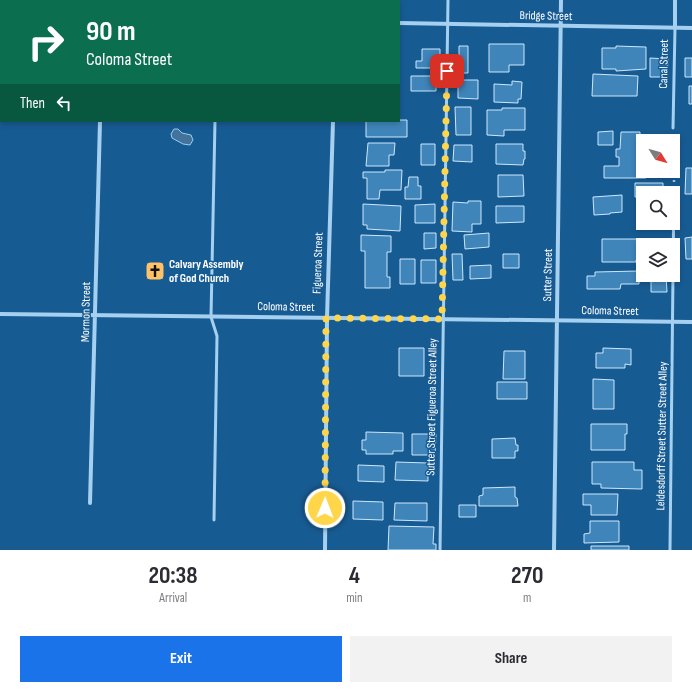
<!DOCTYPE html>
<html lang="en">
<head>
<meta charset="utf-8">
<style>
	body { margin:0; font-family:"Sofia Sans Condensed",sans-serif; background:#f2f2f3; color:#2b2b33; height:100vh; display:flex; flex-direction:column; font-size:15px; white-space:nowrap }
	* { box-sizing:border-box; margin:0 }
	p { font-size:13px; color:#7c7c81 }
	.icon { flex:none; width:22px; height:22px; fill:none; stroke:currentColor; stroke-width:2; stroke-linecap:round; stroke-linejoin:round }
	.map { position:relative; height:550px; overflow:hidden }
	.sheet { display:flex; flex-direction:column; background:#fff; flex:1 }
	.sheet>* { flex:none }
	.top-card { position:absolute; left:0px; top:0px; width:400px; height:122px; box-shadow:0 2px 6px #0003; background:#0b6e4f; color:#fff; overflow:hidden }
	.needle { width:26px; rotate:127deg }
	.buttons { position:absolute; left:636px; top:134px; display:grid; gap:8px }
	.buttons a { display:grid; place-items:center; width:44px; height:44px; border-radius:0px; background:#fff; box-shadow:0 2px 6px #0003; font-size:20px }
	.pin { position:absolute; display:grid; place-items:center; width:34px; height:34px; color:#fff; margin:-17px; border-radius:8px; box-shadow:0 2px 6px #0006 }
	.me { position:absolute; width:44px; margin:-22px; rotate:1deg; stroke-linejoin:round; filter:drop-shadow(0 0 3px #0008) }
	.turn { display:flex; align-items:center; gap:14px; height:84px; padding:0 20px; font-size:18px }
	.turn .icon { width:52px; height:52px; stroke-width:2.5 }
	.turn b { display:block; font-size:28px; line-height:34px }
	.then { display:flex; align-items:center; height:38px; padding:0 20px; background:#0003; gap:8px; font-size:15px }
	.eta { display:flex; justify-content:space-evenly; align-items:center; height:68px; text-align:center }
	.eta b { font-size:24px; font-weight:700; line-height:28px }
	.cta { display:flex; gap:8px; margin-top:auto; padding:8px 20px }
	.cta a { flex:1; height:46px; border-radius:0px; background:#1a73e8; color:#fff; font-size:16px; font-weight:700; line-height:46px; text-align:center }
	.cta a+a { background:#f2f2f3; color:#2b2b33 }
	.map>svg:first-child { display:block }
	.water { fill:#43739b; stroke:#99cdf3 }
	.building { fill:#3f85ba; stroke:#cde7fc }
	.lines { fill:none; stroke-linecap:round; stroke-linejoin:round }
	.path { stroke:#a6d0f0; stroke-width:2.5; stroke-dasharray:2 3; stroke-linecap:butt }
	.lane { stroke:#a6d0f0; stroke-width:3 }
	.street { stroke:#a6d0f0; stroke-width:4 }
	.route { stroke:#ffd54a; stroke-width:7; stroke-dasharray:0 12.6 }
	.labels { text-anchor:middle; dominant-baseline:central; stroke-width:3; stroke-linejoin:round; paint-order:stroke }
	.street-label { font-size:12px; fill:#fff; stroke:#175b93 }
	.poi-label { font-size:12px; font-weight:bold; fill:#fff; stroke:#175b93; text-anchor:start }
</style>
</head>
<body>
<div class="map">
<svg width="692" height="550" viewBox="0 0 692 550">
	<rect width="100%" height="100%" fill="#175b93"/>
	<path class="water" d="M174,129h4l4,4 9,2 2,5 -3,5 -7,-1 -11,-6 -1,-4z"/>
	<path class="building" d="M489,44h35v21h-15v7h-20z
		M459,46h9v27h-9z
		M616,46l30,1v22l-30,2v-2h-14v-21h14z
		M422,49h18v19h-24v-7h6z
		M650,58l18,1 -1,18h-17z
		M685,58h7v19h-7z
		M593,74l45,2 -1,20h-45z
		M411,76h25v15h-25z
		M458,80h20v19l-20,-1z
		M512,81l10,1 -1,17h-3v4l-24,-1v-18l18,1z
		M689,86h3v18h-3z
		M455,107h16v28h-15z
		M502,108h23v22h-21v6l-17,-1v-25h15z
		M399,120h8v17h-41v-16h33z
		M613,131v14h-15v-13z
		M621,132h19v7h6v2h-3v30h3v7h-42v-12h15v-9h-3v-8h4z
		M368,143h27l-1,12h-5v11h-23z
		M421,144h14v21h-14z
		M496,144h27v7h2v8h-1l-1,6 -27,-1z
		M454,145h18v17l-19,-1z
		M686,168h6v26h-7z
		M385,170h17l-1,20h-21l-1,9h-12v-21h-4v-6h22z
		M498,175h25l1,21 -26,1z
		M409,177h9v9h3v13h-16v-12h3z
		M635,183h28v10h-20v4h-8z
		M622,195v17l-12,1v1l-16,1 -1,-18z
		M468,201h13v23h-9v8l-20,-1 1,-29 15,1z
		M363,204l38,2 -1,25 -33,-2v-4h-4z
		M435,204v19h-20v-18z
		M496,206h28v16l-28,1z
		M424,233h12v15l-12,1z
		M489,233v14l-24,2 -1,-14z
		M361,235l30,1v16h-4v25h3v11h-25v-37h-4z
		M692,237v22h-6l-1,-21z
		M602,239h41l-1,21h-6v2h-34z
		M452,254h10l1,26h-10z
		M503,254h16v14h-16z
		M400,259h15v25h-15z
		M421,260h15v23h-15z
		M491,265v13l-21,1v-13z
		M639,271v13h-18l-1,5h-33v-13h8v-4z
		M651,275h15l1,17h-16z
		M399,348h25v28h-25z
		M603,348l28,1v16l-6,-1v4h-29v-15h7z
		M504,351h21v28h-22z
		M593,379l21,1v29h-21z
		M497,382h30v17h-30z
		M591,424h36v10h-2v16h-34z
		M366,432l37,1v18h-10v3h-27v-4h-4v-10h4z
		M412,434h24l-1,21h-23z
		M515,438l1,7h2v6h-3v7h-23v-19z
		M396,462l32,1v18l-33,-1z
		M592,462h42v8h8v19l-41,-1v-4h-9z
		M358,465l26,1v16l-26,-1z
		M515,487v10l2,1 1,8h-39v-10l4,-1v-7z
		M583,494h35l-1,21h-26v-10h-8z
		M353,501l30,1v18l-30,-1z
		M395,503h32v18l-33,-1z
		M459,505h17v12h-17z
		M590,521h29v21l-35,1v-9l6,-1z
		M389,526l45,1 -1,17h3v6h-48z
		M591,546h38v4h-38z"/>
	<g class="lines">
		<path class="path" d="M674,135v49"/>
		<path class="lane" d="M217,1v-1
			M673,128l2,-100
			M673,272l1,-82
			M214,520l3,-184 -6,-19 4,-196
			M440,550l8,-550
			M670,550l3,-275"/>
		<path class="street" d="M102,0v1
			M335,1v-1
			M0,20h1
			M399,23l293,5
			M675,28v-28
			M0,314l692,8
			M90,503l10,-382
			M325,550l2,-232 6,-197
			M554,550l7,-550"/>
	</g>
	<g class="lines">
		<path class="route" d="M325,508l1,-190 116,1 5,-248"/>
	</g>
	<defs>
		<symbol id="church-square" viewBox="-11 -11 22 22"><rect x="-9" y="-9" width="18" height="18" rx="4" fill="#ffc266" stroke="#175b93"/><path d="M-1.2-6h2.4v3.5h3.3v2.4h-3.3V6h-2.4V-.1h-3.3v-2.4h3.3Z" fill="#111"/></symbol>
	</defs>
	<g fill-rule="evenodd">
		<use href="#church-square" x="144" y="260" width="22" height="22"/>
	</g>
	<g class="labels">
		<g class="street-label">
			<text transform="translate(546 16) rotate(1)">Bridge Street</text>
			<text transform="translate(664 64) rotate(-89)">Canal Street</text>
			<text transform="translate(318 263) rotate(-88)">Figueroa Street</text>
			<text transform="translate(548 275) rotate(-89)">Sutter Street</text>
			<text transform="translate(286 307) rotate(1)">Coloma Street</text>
			<text transform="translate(610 311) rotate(1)">Coloma Street</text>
			<text transform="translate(86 312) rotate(-89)">Mormon Street</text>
			<text transform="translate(432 407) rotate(-89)">Sutter Street Figueroa Street Alley</text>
			<text transform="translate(662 436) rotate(-89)">Leidesdorff Street Sutter Street Alley</text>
		</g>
		<g class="poi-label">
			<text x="169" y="264">Calvary Assembly<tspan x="169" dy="14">of God Church</tspan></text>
		</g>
	</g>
</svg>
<div class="buttons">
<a><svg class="needle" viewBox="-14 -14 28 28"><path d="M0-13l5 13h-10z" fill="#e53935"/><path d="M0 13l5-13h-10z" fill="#7c7c81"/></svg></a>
<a><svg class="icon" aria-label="search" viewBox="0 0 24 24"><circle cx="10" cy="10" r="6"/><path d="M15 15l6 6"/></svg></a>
<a><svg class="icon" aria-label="layers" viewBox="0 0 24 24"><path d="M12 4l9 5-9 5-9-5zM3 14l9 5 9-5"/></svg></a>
</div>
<div class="pin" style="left:447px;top:71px;background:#d93025"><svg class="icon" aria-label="arrive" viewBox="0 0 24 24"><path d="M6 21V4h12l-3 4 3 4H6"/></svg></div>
<svg class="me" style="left:325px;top:508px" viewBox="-20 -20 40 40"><circle r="17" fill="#ffd54a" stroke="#fff" stroke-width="3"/><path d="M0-11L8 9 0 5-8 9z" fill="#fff"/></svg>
<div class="top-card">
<div class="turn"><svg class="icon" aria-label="right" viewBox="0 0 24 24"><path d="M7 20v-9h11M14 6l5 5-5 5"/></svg><div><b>90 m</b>Coloma Street</div></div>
<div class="then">Then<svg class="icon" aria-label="left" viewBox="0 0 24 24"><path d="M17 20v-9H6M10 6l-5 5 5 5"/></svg></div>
</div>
</div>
<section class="sheet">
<div class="eta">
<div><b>20:38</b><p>Arrival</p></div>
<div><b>4</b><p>min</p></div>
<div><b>270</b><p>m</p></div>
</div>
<div class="cta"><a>Exit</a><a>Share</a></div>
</section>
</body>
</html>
